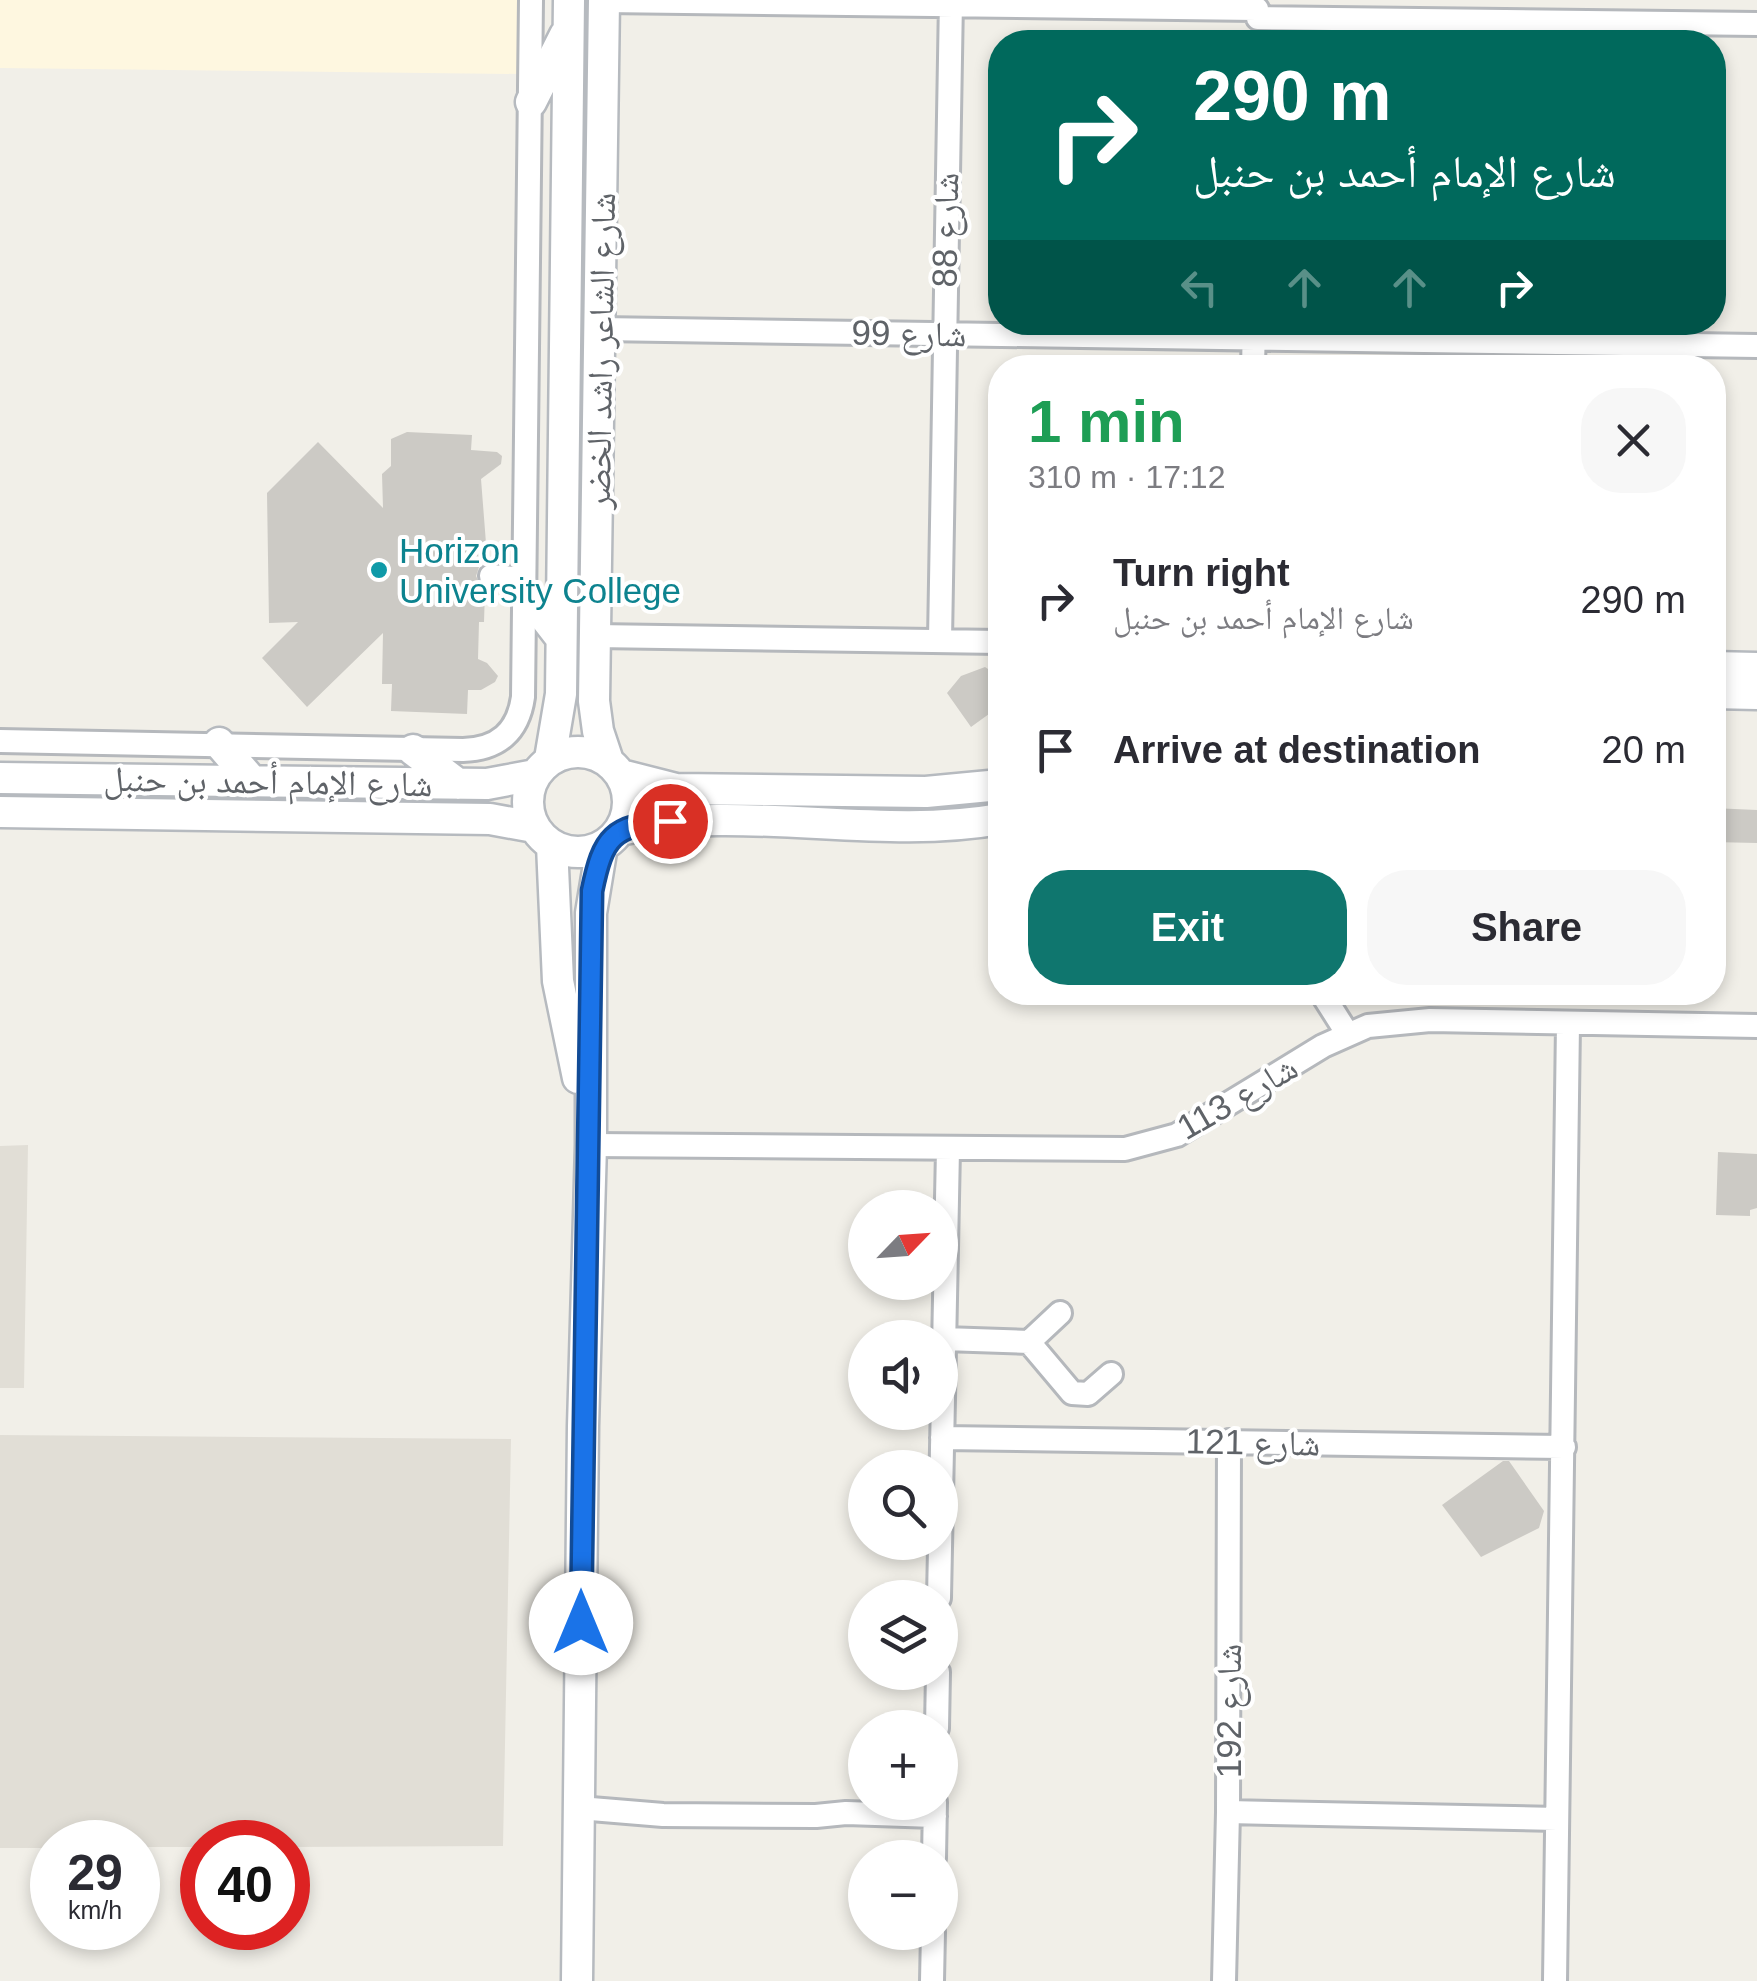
<!DOCTYPE html>
<html lang="en">
<head>
<meta charset="utf-8">
<style>
	body { margin:0; font-family:Helvetica,"Noto Naskh Arabic",sans-serif; background:#f7f7f7; color:#2b2b33; height:100vh; display:flex; flex-direction:column; font-size:38px; white-space:nowrap }
	* { box-sizing:border-box; margin:0 }
	p { font-size:32px; color:#7c7c81 }
	.icon { flex:none; width:55px; height:55px; fill:none; stroke:currentColor; stroke-width:2; stroke-linecap:round; stroke-linejoin:round }
	.map { position:relative; flex:1; overflow:hidden }
	.sheet { position:absolute; left:988px; top:355px; width:738px; height:650px; display:flex; flex-direction:column; background:#fff; border-radius:40px; box-shadow:0 5px 15px #0003 }
	.sheet>* { flex:none }
	.guide { position:absolute; left:988px; top:30px; width:738px; height:305px; border-radius:40px; box-shadow:0 5px 15px #0003; background:#00695c; color:#fff; overflow:hidden }
	.needle { width:65px; rotate:65deg }
	.buttons { position:absolute; left:848px; top:1190px; display:grid; gap:20px }
	.buttons a { display:grid; place-items:center; width:110px; height:110px; border-radius:50%; background:#fff; box-shadow:0 5px 15px #0003; font-size:50px }
	.speed { position:absolute; left:30px; top:1820px; display:flex; gap:20px; font-size:50px; font-weight:700; text-align:center }
	.speed>* { display:grid; place-content:center; width:130px; height:130px; border-radius:50%; background:#fff; box-shadow:0 5px 15px #0003; line-height:1 }
	.speed small { font-size:25px; font-weight:400 }
	.speed .limit { border:15px solid #d22; background:#fff; color:#111 }
	.pin { position:absolute; display:grid; place-items:center; width:85px; height:85px; color:#fff; margin:-42px; border:5px solid #fff; border-radius:50%; box-shadow:0 2px 10px #0007 }
	.me { position:absolute; width:110px; margin:-55px; rotate:0deg; stroke-linejoin:round; filter:drop-shadow(0 0 8px #0008) }
	.turn { display:flex; align-items:center; gap:35px; height:210px; padding:0 40px; font-size:45px }
	.turn .icon { width:130px; height:130px; stroke-width:2.5 }
	.turn b { display:block; font-size:70px; line-height:85px }
	.lanes { display:flex; align-items:center; height:95px; padding:0 40px; background:#0003; justify-content:center; gap:50px; direction:ltr }
	.lanes .off { opacity:.35 }
	.round { display:grid; place-items:center; flex:none; width:105px; height:105px; border-radius:40px; background:#f7f7f7 }
	.headline { display:flex; align-items:center; justify-content:space-between; height:170px; padding:0 40px }
	h1 { font-size:60px; font-weight:700; line-height:75px; color:#1e9e55 }
	.primary-button { display:flex; gap:20px; margin-top:auto; padding:20px 40px }
	.primary-button a { flex:1; height:115px; border-radius:40px; background:#0f766e; color:#fff; font-size:40px; font-weight:700; line-height:115px; text-align:center }
	.primary-button a+a { background:#f7f7f7; color:#2b2b33 }
	ul { padding:0; list-style:none }
	li { display:flex; align-items:center; gap:30px; height:150px; padding:0 40px }
	li div { flex:1 }
	li b { display:block; font-size:38px }
	li em { font-style:normal }
	.map>svg:first-child { display:block }
	.commercial { fill:#fef7e0 }
	.education { fill:#e1ded6 }
	.building { fill:#cccac5 }
	.lines { fill:none; stroke-linecap:round; stroke-linejoin:round }
	.street-casing { stroke:#b5b8bc; stroke-width:28 }
	.secondary-casing { stroke:#b6babf; stroke-width:35 }
	.street { stroke:#fff; stroke-width:22 }
	.secondary { stroke:#fff; stroke-width:30 }
	.route-casing { stroke:#114b97; stroke-width:25 }
	.route { stroke:#1a73e8; stroke-width:18 }
	.culture-dot { fill:#0f9aa8; stroke:#fff; stroke-width:4 }
	.labels { text-anchor:middle; dominant-baseline:central; stroke-width:8; stroke-linejoin:round; paint-order:stroke }
	.street-label { font-size:35px; fill:#5f6368; stroke:#fff }
	.culture-label { font-size:35px; fill:#0d838f; stroke:#fff; text-anchor:start }
</style>
</head>
<body>
<div class="map">
<svg width="1757" height="1981" viewBox="0 0 1757 1981">
	<rect width="100%" height="100%" fill="#f1efe8"/>
	<path class="commercial" d="M0,0h521l-2,74 -519,-6z"/>
	<path class="education" d="M28,1145l-4,243h-24v-242z
		M0,1435l511,4 -8,407 -215,1v-5h-86v5h-64v-5h-86v6h-52z"/>
	<path class="building" d="M407,432l65,3 -1,15 26,2 5,4 -1,8 -20,15 6,77 3,5 -11,6 -3,9 6,12 8,3h-5l-1,31h-5l-1,37 9,4 11,13 -3,6 -14,8h-13l-1,24 -76,-3 1,-27h-10l1,-51 -76,74 -45,-49 36,-36 -29,1 -2,-130 51,-51 65,66 -1,-34 9,-8v-27z
		M1000,665v41l-29,21 -24,-34 14,-17 24,-9 6,4z
		M1712,808l45,2v33l-45,-1z
		M1718,1152l39,2v54l-7,2v6l-34,-1z
		M1503,1461h6l35,50 -5,17 -58,29 -39,-52z"/>
	<g class="lines">
		<defs>
			<path id="street" d="M604,1l653,8
				M1258,18l499,6
				M600,329l1157,17
				M1253,368l1,-46
				M491,576l32,3
				M595,636l405,6
				M940,640l11,-640
				M0,741l463,9c35,-1 55,-18 60,-53l8,-697
				M1321,992l26,41
				M591,1145l534,4 52,-14 146,-89 45,-20 62,-6 327,6
				M944,1339l85,3 31,-29
				M1029,1342l43,51 16,1 23,-20
				M942,1438l622,9
				M939,1598l9,-449
				M937,1728l1,-56
				M579,1808l84,7 153,1 30,-3 89,3
				M1228,1812l329,7
				M934,1858l1,-56
				M932,1981l1,-49
				M1224,1981l4,-169 1,-371
				M1555,1981l13,-957"/>
			<path id="secondary" d="M604,0l-10,701 4,30 10,30
				M531,102l34,-67
				M523,589l38,49
				M1712,667l45,1
				M1712,693l45,1
				M219,743l33,38
				M413,750l45,34
				M528 802a50 50 0 1 1 100 0a50 50 0 1 1-100 0Z
				M550,759l11,-65 8,-694
				M621,775l55,14 250,3 74,-7
				M0,778l487,6 48,-9
				M0,812l490,7 44,8
				M620,830c124,-27 255,11 380,-11
				M552,845l6,136 20,97
				M577,1981l6,-555 8,-281v-232l11,-67"/>
		</defs>
		<use href="#street" class="street-casing"/>
		<use href="#secondary" class="secondary-casing"/>
		<use href="#street" class="street"/>
		<use href="#secondary" class="secondary"/>
	</g>
	<g class="lines">
		<defs>
			<path id="route" d="M581,1623l11,-732c11,-54 20,-66 78,-70"/>
		</defs>
		<use href="#route" class="route-casing"/>
		<use href="#route" class="route"/>
	</g>
	<circle class="culture-dot" cx="379" cy="570" r="10"/>
	<g class="labels">
		<g class="street-label">
			<text transform="translate(945 230) rotate(-89)">شارع 88</text>
			<text transform="translate(909 333) rotate(1)">شارع 99</text>
			<text transform="translate(600 351) rotate(-89)">شارع الشاعر راشد الخضر</text>
			<text transform="translate(268 781) rotate(1)">شارع الإمام أحمد بن حنبل</text>
			<text transform="translate(1237 1097) rotate(-30)">شارع 113</text>
			<text transform="translate(1253 1442) rotate(1)">شارع 121</text>
			<text transform="translate(1228 1711) rotate(-90)">شارع 192</text>
		</g>
		<g class="culture-label">
			<text x="399" y="550">Horizon<tspan x="399" dy="40">University College</tspan></text>
		</g>
	</g>
</svg>
<div class="buttons">
<a><svg class="needle" viewBox="-14 -14 28 28"><path d="M0-13l5 13h-10z" fill="#e53935"/><path d="M0 13l5-13h-10z" fill="#7c7c81"/></svg></a>
<a><svg class="icon" aria-label="sound" viewBox="0 0 24 24"><path d="M4 9h4l5-4v14l-5-4H4zM17 9q2 3 0 6"/></svg></a>
<a><svg class="icon" aria-label="search" viewBox="0 0 24 24"><circle cx="10" cy="10" r="6"/><path d="M15 15l6 6"/></svg></a>
<a><svg class="icon" aria-label="layers" viewBox="0 0 24 24"><path d="M12 4l9 5-9 5-9-5zM3 14l9 5 9-5"/></svg></a>
<a>+</a>
<a>−</a>
</div>
<div class="speed"><div>29<small>km/h</small></div><div class="limit">40</div></div>
<div class="pin" style="left:670px;top:821px;background:#d93025"><svg class="icon" aria-label="arrive" viewBox="0 0 24 24"><path d="M6 21V4h12l-3 4 3 4H6"/></svg></div>
<svg class="me" style="left:581px;top:1623px" viewBox="-20 -20 40 40"><circle r="19" fill="#fff"/><path d="M0-13L10 11 0 6-10 11z" fill="#1a73e8"/></svg>
<div class="guide">
<div class="turn"><svg class="icon" aria-label="right" viewBox="0 0 24 24"><path d="M7 20v-9h11M14 6l5 5-5 5"/></svg><div><b>290 m</b>شارع الإمام أحمد بن حنبل</div></div>
<div class="lanes"><svg class="icon off" aria-label="left" viewBox="0 0 24 24"><path d="M17 20v-9H6M10 6l-5 5 5 5"/></svg><svg class="icon off" aria-label="ahead" viewBox="0 0 24 24"><path d="M12 20V5M6 11l6-6 6 6"/></svg><svg class="icon off" aria-label="ahead" viewBox="0 0 24 24"><path d="M12 20V5M6 11l6-6 6 6"/></svg><svg class="icon" aria-label="right" viewBox="0 0 24 24"><path d="M7 20v-9h11M14 6l5 5-5 5"/></svg></div>
</div>
<section class="sheet">
<div class="headline"><div><h1>1 min</h1><p>310 m · 17:12</p></div><a class="round"><svg class="icon" aria-label="close" viewBox="0 0 24 24"><path d="M6 6l12 12M18 6L6 18"/></svg></a></div>
<ul>
<li><svg class="icon" aria-label="right" viewBox="0 0 24 24"><path d="M7 20v-9h11M14 6l5 5-5 5"/></svg><div><b>Turn right</b><p>شارع الإمام أحمد بن حنبل</p></div><em>290 m</em></li>
<li><svg class="icon" aria-label="arrive" viewBox="0 0 24 24"><path d="M6 21V4h12l-3 4 3 4H6"/></svg><div><b>Arrive at destination</b></div><em>20 m</em></li>
</ul>
<div class="primary-button"><a>Exit</a><a>Share</a></div>
</section>
</div>
</body>
</html>
